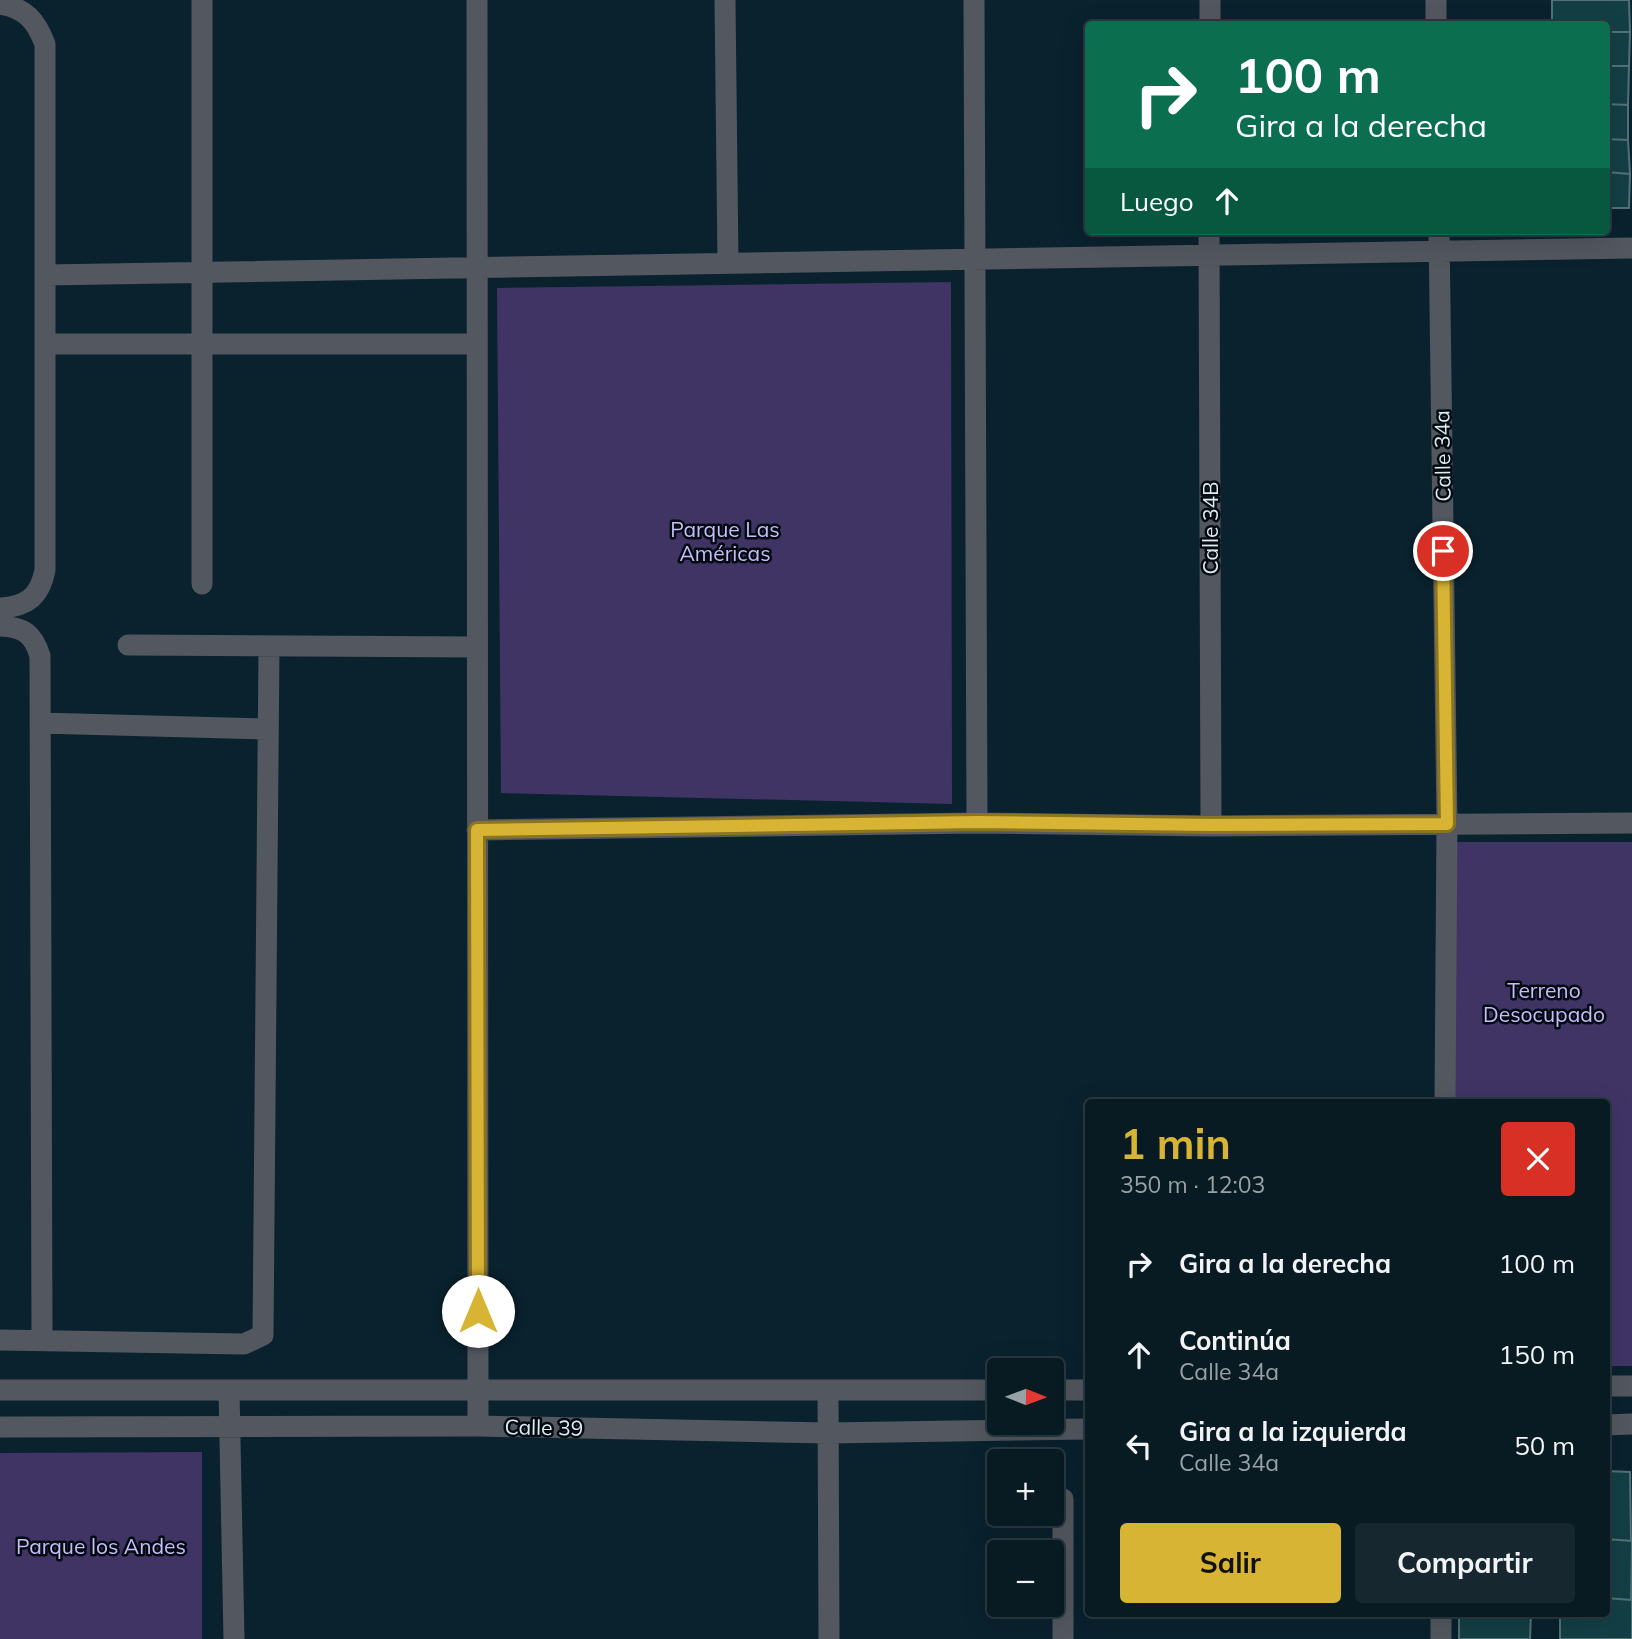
<!DOCTYPE html>
<html lang="es">
<head>
<meta charset="utf-8">
<style>
	body { margin:0; font-family:Mulish,sans-serif; background:#16272f; color:#f1f3f6; height:100vh; display:flex; flex-direction:column; font-size:26px; white-space:nowrap }
	* { box-sizing:border-box; margin:0 }
	p { font-size:23px; color:#98a1a5 }
	.icon { flex:none; width:38px; height:38px; fill:none; stroke:currentColor; stroke-width:2; stroke-linecap:round; stroke-linejoin:round }
	.map { position:relative; flex:1; overflow:hidden }
	.drawer { position:absolute; left:1085px; top:1099px; width:525px; height:518px; display:flex; flex-direction:column; background:#081a22; border-radius:7px; box-shadow:0 7px 28px #0002,0 0 0 2px #293840 }
	.drawer>* { flex:none }
	.banner { position:absolute; left:1085px; top:21px; width:525px; height:214px; border-radius:7px; box-shadow:0 7px 28px #0002,0 0 0 2px #293840; background:#0b6e4f; color:#fff; overflow:hidden }
	.needle { width:46px; rotate:91deg }
	.controls { position:absolute; left:987px; top:1358px; display:grid; gap:14px }
	.controls a { display:grid; place-items:center; width:77px; height:77px; border-radius:7px; background:#081a22; box-shadow:0 7px 28px #0002,0 0 0 2px #293840; font-size:35px }
	.pin { position:absolute; display:grid; place-items:center; width:60px; height:60px; color:#fff; margin:-30px; border:4px solid #fff; border-radius:50%; box-shadow:0 2px 7px #0007 }
	.me { position:absolute; width:77px; margin:-38px; rotate:0deg; stroke-linejoin:round; filter:drop-shadow(0 0 5px #0008) }
	.turn { display:flex; align-items:center; gap:24px; height:147px; padding:0 35px; font-size:32px }
	.turn .icon { width:91px; height:91px; stroke-width:2.5 }
	.turn b { display:block; font-size:49px; line-height:60px }
	.then { display:flex; align-items:center; height:66px; padding:0 35px; background:#0003; gap:14px; font-size:26px }
	.round { display:grid; place-items:center; flex:none; width:74px; height:74px; border-radius:7px; background:#16272f }
	.head { display:flex; align-items:center; justify-content:space-between; height:119px; padding:0 35px }
	h1 { font-size:42px; font-weight:700; line-height:52px; color:#d8b434 }
	.action { display:flex; gap:14px; margin-top:auto; padding:14px 35px }
	.action a { flex:1; height:80px; border-radius:7px; background:#d8b434; color:#111; font-size:28px; font-weight:700; line-height:80px; text-align:center }
	.action a+a { background:#16272f; color:#f1f3f6 }
	ul { padding:0; list-style:none }
	li { display:flex; align-items:center; gap:21px; height:91px; padding:0 35px }
	li div { flex:1 }
	li b { display:block; font-size:26px }
	li em { font-style:normal }
	.map>svg:first-child { display:block }
	.green { fill:#403465 }
	.building { fill:#133f44; stroke:#517277; stroke-width:2 }
	.lines { fill:none; stroke-linecap:round; stroke-linejoin:round }
	.street { stroke:#525760; stroke-width:21 }
	.route-casing { stroke:#8c7522; stroke-width:18 }
	.route { stroke:#d8b434; stroke-width:12 }
	.labels { text-anchor:middle; dominant-baseline:central; stroke-width:5; stroke-linejoin:round; paint-order:stroke }
	.street-label { font-size:21px; fill:#ddebf4; stroke:#030a10 }
	.park-label { font-size:21px; fill:#c7bbfb; stroke:#030a10 }
</style>
</head>
<body>
<div class="map">
<svg width="1632" height="1639" viewBox="0 0 1632 1639">
	<rect width="100%" height="100%" fill="#0a222e"/>
	<path class="green" d="M951,282l1,522 -451,-11 -4,-505z
		M1454,842h178v524h-25l-1,-264h-152z
		M202,1452v187h-202v-186z"/>
	<path class="building" d="M1552,0h77l1,32h-24v-8h-54z
		M1606,32h24l-1,34h-23z
		M1606,66h23l-1,39 -22,-1z
		M1606,104l22,1v35l-22,-1z
		M1606,139l22,1 2,34 -24,-2z
		M1606,172l24,2 -1,34h-23z
		M1606,1471l24,1 1,69 -25,-2z
		M1606,1539l26,2 -1,59 -25,-2z
		M1606,1598l26,2v39h-72v-25h46z
		M1459,1614h72l-1,25h-71z"/>
	<g class="lines">
		<path class="street" d="M202,0v584
			M477,0l1,1426
			M725,0l3,263
			M974,0l3,823
			M1436,0v24
			M0,4c26,4 36,17 45,40v526c-5,26 -18,37 -45,38
			M1210,24v-24
			M1209,231l2,595
			M1439,231l8,593 -2,278
			M45,275l1587,-27
			M46,344h431
			M0,626c23,1 33,7 40,30l2,684
			M128,645l349,2
			M40,723l228,6
			M477,830l500,-7 234,3 421,-3
			M0,1340l244,4 19,-9 6,-689
			M1606,1386h26
			M0,1390h999
			M229,1390l5,249
			M1052,1390h36
			M828,1391l1,248
			M1606,1425l26,-1
			M0,1427l478,-1 350,7 260,-4
			M1063,1639v-140
			M1441,1639v-25"/>
	</g>
	<g class="lines">
		<defs>
			<path id="route" d="M478,1311l-1,-481 500,-8 234,3 236,-1 -4,-273"/>
		</defs>
		<use href="#route" class="route-casing"/>
		<use href="#route" class="route"/>
	</g>
	<g class="labels">
		<g class="street-label">
			<text transform="translate(1442 456) rotate(-91)">Calle 34a</text>
			<text transform="translate(1210 528) rotate(-90)">Calle 34B</text>
			<text transform="translate(544 1427) rotate(1)">Calle 39</text>
		</g>
		<g class="park-label">
			<text x="725" y="529">Parque Las<tspan x="725" dy="24">Américas</tspan></text>
			<text x="1544" y="990">Terreno<tspan x="1544" dy="24">Desocupado</tspan></text>
			<text x="101" y="1546">Parque los Andes</text>
		</g>
	</g>
</svg>
<div class="controls">
<a><svg class="needle" viewBox="-14 -14 28 28"><path d="M0-13l5 13h-10z" fill="#e53935"/><path d="M0 13l5-13h-10z" fill="#98a1a5"/></svg></a>
<a>+</a>
<a>−</a>
</div>
<div class="pin" style="left:1443px;top:551px;background:#d93025"><svg class="icon" aria-label="arrive" viewBox="0 0 24 24"><path d="M6 21V4h12l-3 4 3 4H6"/></svg></div>
<svg class="me" style="left:478px;top:1311px" viewBox="-20 -20 40 40"><circle r="19" fill="#fff"/><path d="M0-13L10 11 0 6-10 11z" fill="#d8b434"/></svg>
<div class="banner">
<div class="turn"><svg class="icon" aria-label="right" viewBox="0 0 24 24"><path d="M7 20v-9h11M14 6l5 5-5 5"/></svg><div><b>100 m</b>Gira a la derecha</div></div>
<div class="then">Luego<svg class="icon" aria-label="ahead" viewBox="0 0 24 24"><path d="M12 20V5M6 11l6-6 6 6"/></svg></div>
</div>
<section class="drawer">
<div class="head"><div><h1>1 min</h1><p>350 m · 12:03</p></div><a class="round" style="background:#d93025;color:#fff"><svg class="icon" aria-label="close" viewBox="0 0 24 24"><path d="M6 6l12 12M18 6L6 18"/></svg></a></div>
<ul>
<li><svg class="icon" aria-label="right" viewBox="0 0 24 24"><path d="M7 20v-9h11M14 6l5 5-5 5"/></svg><div><b>Gira a la derecha</b></div><em>100 m</em></li>
<li><svg class="icon" aria-label="ahead" viewBox="0 0 24 24"><path d="M12 20V5M6 11l6-6 6 6"/></svg><div><b>Continúa</b><p>Calle 34a</p></div><em>150 m</em></li>
<li><svg class="icon" aria-label="left" viewBox="0 0 24 24"><path d="M17 20v-9H6M10 6l-5 5 5 5"/></svg><div><b>Gira a la izquierda</b><p>Calle 34a</p></div><em>50 m</em></li>
</ul>
<div class="action"><a>Salir</a><a>Compartir</a></div>
</section>
</div>
</body>
</html>
